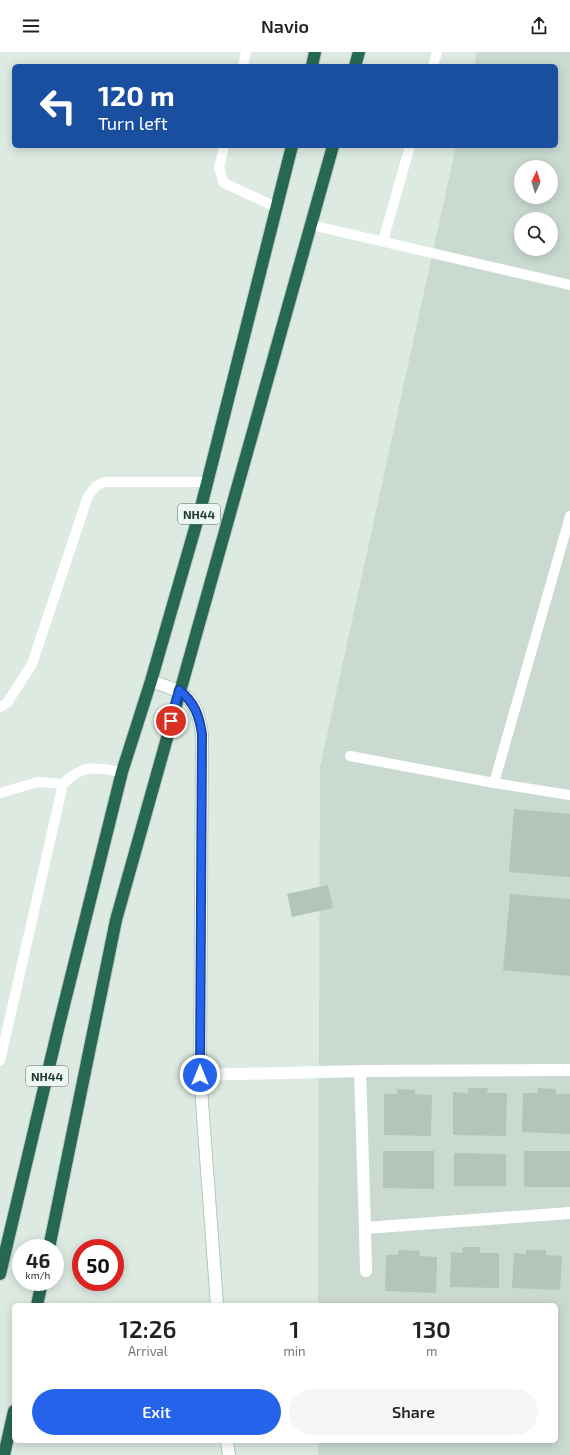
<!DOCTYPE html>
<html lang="en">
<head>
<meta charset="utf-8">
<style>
	body { margin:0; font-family:"Exo 2",sans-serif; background:#f6f6f6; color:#222; height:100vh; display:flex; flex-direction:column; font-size:15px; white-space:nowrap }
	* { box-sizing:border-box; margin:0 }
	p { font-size:13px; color:#767676 }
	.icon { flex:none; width:22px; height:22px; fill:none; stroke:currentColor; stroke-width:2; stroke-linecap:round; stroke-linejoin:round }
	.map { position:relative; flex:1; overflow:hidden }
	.panel { position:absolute; left:12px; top:1251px; width:546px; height:140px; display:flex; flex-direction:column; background:#fff; border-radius:6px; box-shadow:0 2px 10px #0003 }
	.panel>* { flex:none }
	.banner { position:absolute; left:12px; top:12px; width:546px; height:84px; border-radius:6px; box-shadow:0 2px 10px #0003; background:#1a4fa0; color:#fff; overflow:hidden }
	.needle { width:26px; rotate:4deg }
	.tools { position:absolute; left:514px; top:108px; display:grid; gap:8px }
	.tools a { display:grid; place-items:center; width:44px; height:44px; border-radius:50%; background:#fff; box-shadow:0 2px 10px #0003; font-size:20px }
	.speed { position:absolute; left:12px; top:1187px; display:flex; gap:8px; font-size:20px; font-weight:700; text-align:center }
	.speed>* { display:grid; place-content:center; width:52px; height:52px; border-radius:50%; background:#fff; box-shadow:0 2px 10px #0003; line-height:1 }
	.speed small { font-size:10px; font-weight:400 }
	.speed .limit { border:6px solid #d22; background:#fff; color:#111 }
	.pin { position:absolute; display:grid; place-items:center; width:34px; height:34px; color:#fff; margin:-17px; border:2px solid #fff; border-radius:50%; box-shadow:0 1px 4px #0007 }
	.me { position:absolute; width:44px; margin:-22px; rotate:0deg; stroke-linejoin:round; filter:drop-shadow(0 0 3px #0008) }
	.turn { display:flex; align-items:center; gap:14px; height:84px; padding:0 20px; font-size:18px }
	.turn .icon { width:52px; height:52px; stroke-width:2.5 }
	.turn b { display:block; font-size:28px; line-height:34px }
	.eta { display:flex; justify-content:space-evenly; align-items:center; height:68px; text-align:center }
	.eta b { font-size:24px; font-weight:600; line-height:28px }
	.button { display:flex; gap:8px; margin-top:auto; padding:8px 20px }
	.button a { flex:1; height:46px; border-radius:24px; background:#2563eb; color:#fff; font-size:16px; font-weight:600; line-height:46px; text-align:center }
	.button a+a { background:#f6f6f6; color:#222 }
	header { display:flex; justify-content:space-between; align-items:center; height:52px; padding:0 20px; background:#fff; font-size:18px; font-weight:600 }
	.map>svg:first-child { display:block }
	.built { fill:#cadad1; fill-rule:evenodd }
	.building { fill:#b1c5bb }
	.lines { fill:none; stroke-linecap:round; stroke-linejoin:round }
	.secondary-casing { stroke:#afcabe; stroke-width:14 }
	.highway-casing { stroke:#c0c8c5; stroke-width:14 }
	.lane { stroke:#fff; stroke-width:10 }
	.street { stroke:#fff; stroke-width:12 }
	.secondary { stroke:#fff; stroke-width:12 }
	.highway { stroke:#276854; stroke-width:12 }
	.route-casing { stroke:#184099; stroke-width:10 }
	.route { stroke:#2563eb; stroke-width:7 }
	.labels { text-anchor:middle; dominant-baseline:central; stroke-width:3.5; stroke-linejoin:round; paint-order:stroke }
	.shield { fill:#ecf7f1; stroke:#5b7369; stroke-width:1 }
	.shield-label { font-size:12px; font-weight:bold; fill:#1d3a2f }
</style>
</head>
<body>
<header><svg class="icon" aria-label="menu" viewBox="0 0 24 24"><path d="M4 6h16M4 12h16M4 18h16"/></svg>Navio<svg class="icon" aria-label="share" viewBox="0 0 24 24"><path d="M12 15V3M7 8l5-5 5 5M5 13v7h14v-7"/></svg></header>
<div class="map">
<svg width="570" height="1403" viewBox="0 0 570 1403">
	<rect width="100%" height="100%" fill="#dceae2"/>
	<path class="built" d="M477,0h93v1403h-252v-14h238v-136h-238l2,-538 136,-621h100v-80h-82zM521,115h30v30h-30zM521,167h30v30h-30z"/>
	<path class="building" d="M514,757l56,5v63l-61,-5z
		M328,833l5,23 -41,9 -5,-23z
		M510,842l60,5v77l-67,-6z
		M468,1036h20l-1,5h20l-1,43 -53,-1v-43l15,1z
		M538,1036l18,1v5h14v40l-48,-2 1,-39h15z
		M397,1037l18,1v4l17,1 -1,41 -47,-1v-41h13z
		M383,1099h51v38l-51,-1z
		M524,1099h46v36h-46z
		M454,1101l52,1v32h-52z
		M463,1195h17v6h19v35l-49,-1 1,-35 11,1z
		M399,1198l21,1 -1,5 18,1 -1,36 -51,-2 1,-36h12z
		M526,1198h20v5l16,1 -2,34 -48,-2 2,-35 12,1z"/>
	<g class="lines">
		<defs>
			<path id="secondary" d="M151,629c35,12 45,15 51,53l-2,341 17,230
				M227,1389l2,14"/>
			<path id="highway" d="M312,14l3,-14
				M355,14l4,-14
				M49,1196l67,-328 217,-774
				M0,1222l59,-249 63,-253 29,-91 49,-170 92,-365
				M37,1253l5,-23
				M4,1403l10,-44"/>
		</defs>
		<use href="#secondary" class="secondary-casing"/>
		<use href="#highway" class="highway-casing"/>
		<path class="lane" d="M243,14l3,-14
			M433,14l4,-14
			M224,94l-5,22 5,15 52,24
			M311,173l259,60
			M383,189l27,-95
			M0,655l7,-4 25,-39 56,-168 8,-10 9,-4h102
			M350,704l144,27 76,12
			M494,731l76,-267
			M0,741l38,-11 25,2
			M0,1009l63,-277c20,-21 33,-16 59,-12"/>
		<path class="street" d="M360,1019l5,157 205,-15
			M200,1023l160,-4 210,-1
			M365,1176l1,43"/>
		<use href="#secondary" class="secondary"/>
		<use href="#highway" class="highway"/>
	</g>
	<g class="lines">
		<defs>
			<path id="route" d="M171,669l8,-31c16,13 20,25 23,44l-2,341"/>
		</defs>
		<use href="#route" class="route-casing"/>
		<use href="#route" class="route"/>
	</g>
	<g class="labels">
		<g class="shield">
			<rect x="178" y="452" width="42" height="20" rx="3"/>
			<rect x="26" y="1014" width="42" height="20" rx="3"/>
		</g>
		<g class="shield-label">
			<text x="199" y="462">NH44</text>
			<text x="47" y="1024">NH44</text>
		</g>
	</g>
</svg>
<div class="tools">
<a><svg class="needle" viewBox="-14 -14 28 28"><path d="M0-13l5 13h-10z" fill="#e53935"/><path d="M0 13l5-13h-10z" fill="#767676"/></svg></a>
<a><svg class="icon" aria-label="search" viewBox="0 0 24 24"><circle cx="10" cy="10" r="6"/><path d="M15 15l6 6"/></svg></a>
</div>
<div class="speed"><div>46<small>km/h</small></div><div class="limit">50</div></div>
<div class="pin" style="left:171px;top:669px;background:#d93025"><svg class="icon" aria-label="arrive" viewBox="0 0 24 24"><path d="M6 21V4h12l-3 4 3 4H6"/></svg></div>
<svg class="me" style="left:200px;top:1023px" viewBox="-20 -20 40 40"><circle r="17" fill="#2563eb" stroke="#fff" stroke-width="3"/><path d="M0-11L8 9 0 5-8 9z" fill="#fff"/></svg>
<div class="banner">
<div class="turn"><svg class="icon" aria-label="left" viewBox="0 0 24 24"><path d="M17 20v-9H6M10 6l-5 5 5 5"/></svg><div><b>120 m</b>Turn left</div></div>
</div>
<section class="panel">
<div class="eta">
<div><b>12:26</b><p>Arrival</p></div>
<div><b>1</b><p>min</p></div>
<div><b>130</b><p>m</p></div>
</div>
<div class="button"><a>Exit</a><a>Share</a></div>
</section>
</div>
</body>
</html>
